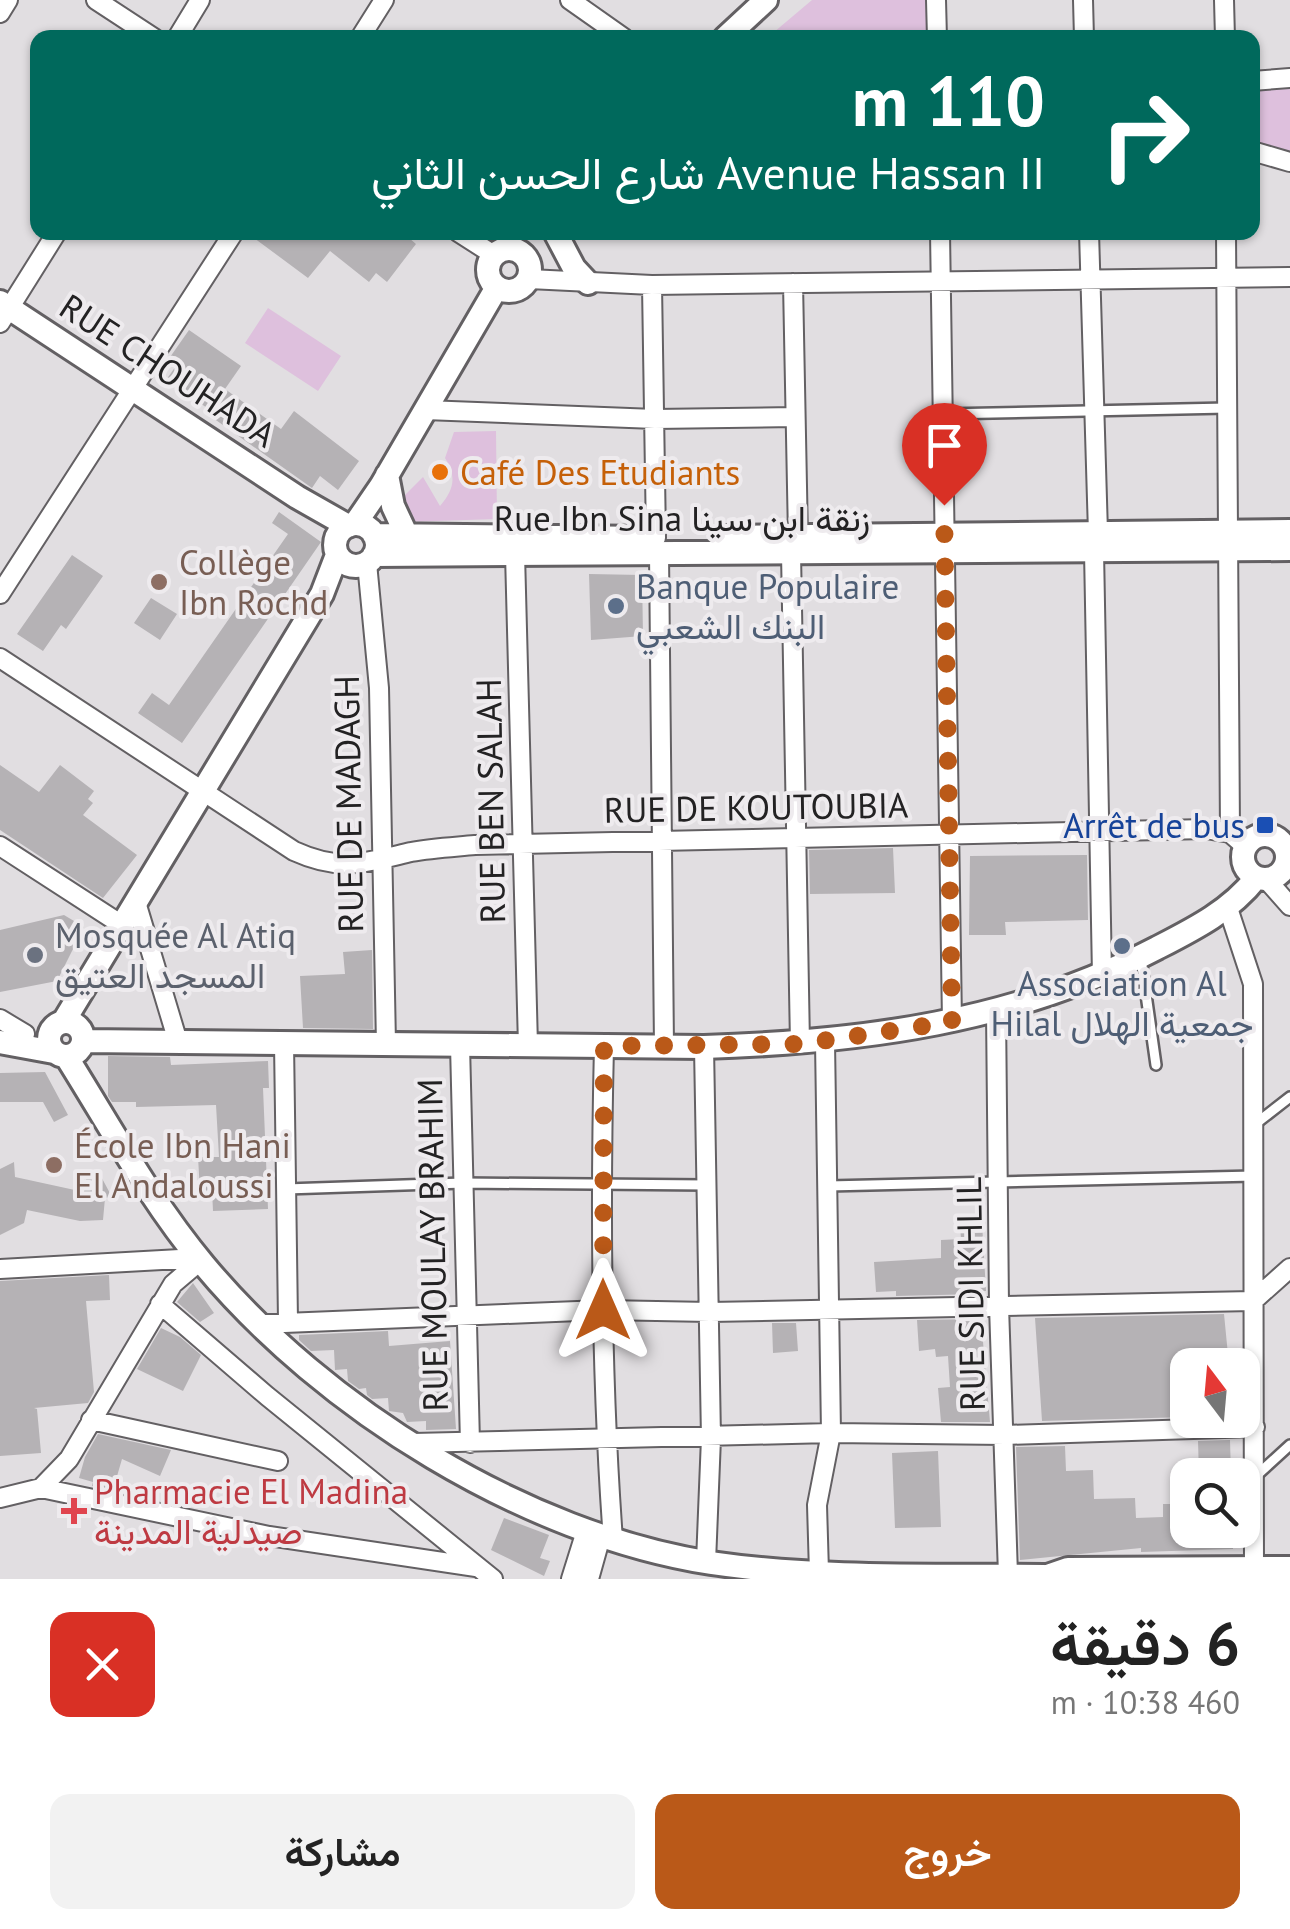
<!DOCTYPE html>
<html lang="ar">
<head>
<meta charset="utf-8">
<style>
	body { margin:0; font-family:"PT Sans",Vazirmatn,sans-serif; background:#f2f2f2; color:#222; direction:rtl; height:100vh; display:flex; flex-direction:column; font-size:38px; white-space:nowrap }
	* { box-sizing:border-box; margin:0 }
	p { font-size:32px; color:#767676 }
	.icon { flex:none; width:55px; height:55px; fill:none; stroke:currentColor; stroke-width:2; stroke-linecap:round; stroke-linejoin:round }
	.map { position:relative; height:1579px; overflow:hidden; direction:ltr }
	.side { display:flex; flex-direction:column; background:#fff; flex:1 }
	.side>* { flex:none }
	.banner { position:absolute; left:30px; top:30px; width:1230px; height:210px; border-radius:20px; box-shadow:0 2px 8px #0004; direction:rtl; background:#00695c; color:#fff; overflow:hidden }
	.needle { width:65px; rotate:344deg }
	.controls { position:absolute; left:1170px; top:1348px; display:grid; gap:20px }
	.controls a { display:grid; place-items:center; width:90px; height:90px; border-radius:20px; background:#fff; box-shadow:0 2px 8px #0004; font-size:50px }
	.pin { position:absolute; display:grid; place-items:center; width:85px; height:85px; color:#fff; margin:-102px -42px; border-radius:50% 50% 50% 0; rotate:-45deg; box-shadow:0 0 10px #0007 }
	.pin .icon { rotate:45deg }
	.me { position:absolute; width:110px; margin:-55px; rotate:0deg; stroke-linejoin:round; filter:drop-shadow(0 0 8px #0008) }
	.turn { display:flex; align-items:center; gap:35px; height:210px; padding:0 50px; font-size:45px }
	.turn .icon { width:130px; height:130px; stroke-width:2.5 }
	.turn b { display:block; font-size:70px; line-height:85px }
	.round { display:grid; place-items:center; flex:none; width:105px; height:105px; border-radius:20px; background:#f2f2f2 }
	.headline { display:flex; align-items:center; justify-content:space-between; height:170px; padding:0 50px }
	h1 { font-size:60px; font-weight:600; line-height:75px }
	.cta { display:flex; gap:20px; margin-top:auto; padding:20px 50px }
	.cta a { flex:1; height:115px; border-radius:20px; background:#ba5918; color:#fff; font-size:40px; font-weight:600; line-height:115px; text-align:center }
	.cta a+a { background:#f2f2f2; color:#222 }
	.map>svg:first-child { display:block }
	.green { fill:#dec0dd }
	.building { fill:#b5b2b5 }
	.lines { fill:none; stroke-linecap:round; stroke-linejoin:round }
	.lane-casing { stroke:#636063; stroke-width:14 }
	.street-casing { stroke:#636063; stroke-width:22 }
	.secondary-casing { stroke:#636063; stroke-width:28 }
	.lane { stroke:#fff; stroke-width:9 }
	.street { stroke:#fff; stroke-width:18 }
	.secondary { stroke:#fff; stroke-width:22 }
	.route { stroke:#ba5918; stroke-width:18; stroke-dasharray:0 32.4 }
	.food-dot { fill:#e8710a; stroke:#eeebee; stroke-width:4 }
	.education-dot { fill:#8d6e63; stroke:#eeebee; stroke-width:4 }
	.service-dot { fill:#5c6f8a; stroke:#eeebee; stroke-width:4 }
	.transit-dot { fill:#1a4fb4; stroke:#eeebee; stroke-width:4 }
	.worship-dot { fill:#6b7280; stroke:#eeebee; stroke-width:4 }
	.health-dot { fill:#e0444e; stroke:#eeebee; stroke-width:4 }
	.labels { text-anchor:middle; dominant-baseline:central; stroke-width:8; stroke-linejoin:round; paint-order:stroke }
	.street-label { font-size:35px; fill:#232223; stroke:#eeebee }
	.food-label { font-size:35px; fill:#c56008; stroke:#eeebee; text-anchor:start }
	.education-label { font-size:35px; fill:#785e54; stroke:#eeebee; text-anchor:start }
	.service-label { font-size:35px; fill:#4e5e75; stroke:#eeebee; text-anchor:start }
	.transit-label { font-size:35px; fill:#164399; stroke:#eeebee; text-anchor:end }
	.worship-label { font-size:35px; fill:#5b616d; stroke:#eeebee; text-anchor:start }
	.health-label { font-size:35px; fill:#be3a42; stroke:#eeebee; text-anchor:start }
</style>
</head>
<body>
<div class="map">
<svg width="1290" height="1579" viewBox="0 0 1290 1579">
	<rect width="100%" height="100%" fill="#e1dee1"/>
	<path class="green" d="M812,0h126v37l-171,1z
		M1290,83v71l-37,-10v-56z
		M268,308l73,48 -23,35 -73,-48z
		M496,431l1,88 -92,3 -4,-23 22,-22 17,29c14,-16 17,-29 5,-48l9,-26z"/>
	<path class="building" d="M246,232h156l14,12 -29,38 -11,-9 -7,9 -39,-31 -22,27z
		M189,330l52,36 -16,23 56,40 13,-18 65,50 -21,29 -18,-14 -8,12 -99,-70 3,-4 -50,-34 10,-14 -8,-6z
		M279,512l42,30 -139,201 -44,-30 14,-20 17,12 119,-171 -16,-11z
		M72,555l31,21 -37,53 -5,-4 -18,26 -26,-17z
		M589,574l53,1 1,61 -52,4z
		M151,598l26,16 -17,26 -26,-17z
		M0,765l39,27 21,-27 34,26 -6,8 5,4 -10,12 54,40 -34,43 -103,-68z
		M893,848l2,45 -85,1 -1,-44z
		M1087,855l1,65 -83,2 1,13h-37l1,-79z
		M64,915l20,12 -27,54 -57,11v-62z
		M372,950l1,79 -70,-1 -3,-52 45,-2 -2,-22z
		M108,1056l62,1 1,8 97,-4 1,27h-6l5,121 -55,2 -1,-21 -12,1 -2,-34h21l-3,-52 -80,2v-5h-24l-4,-6z
		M45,1072l23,43 -14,7 -11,-20h-43v-29z
		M14,1162l1,15 69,15 3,-18 10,-5 15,28 -7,1 -2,22 -23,1 -53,-11 -3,13 -24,12v-66z
		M982,1223l4,68h-8l1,3 -83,2v-5l-20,1 -2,-30 67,-4v-18l20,-1 -1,-15z
		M109,1275l1,25 -24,1 8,91 -6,11 -54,5 3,1 4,44 -41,3v-175z
		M193,1283l21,30 -14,9 -23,-20z
		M1224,1314l5,51h-41v52l-146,4 -7,-103z
		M981,1319l9,103h-49l-3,-34 12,-1 -2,-31 -12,1 -1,-8 -16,2 -2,-31z
		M772,1323h24l2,28 -25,2z
		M161,1328l19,9 21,18 -18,36 -46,-22z
		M388,1331l1,15 61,-5 6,88 -30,1v-9l-19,1 -4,-9 -14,-2 -1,-13 -16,1 -5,-4 -1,-7 -7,1 -11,-8 -1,-12 -12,1 -1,-20 -23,1 -12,-11v-5z
		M98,1434l73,16 -11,26 -38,-17 -9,31 -21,-4 1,-4 -14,-4 6,-21z
		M1230,1440l1,35h-32l-1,-34z
		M1065,1446l1,25 27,-1 1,29 41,-1 1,20 27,-1v-13h25v26h44l1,19 -92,3v-4l-121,12 -4,-113z
		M938,1451l3,76 -46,1 -3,-75z
		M504,1518l45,17 -9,23 10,3 -6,15 -53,-26z"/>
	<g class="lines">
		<defs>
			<path id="lane" d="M943,414l284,-6
				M1141,959l15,106
				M1254,1125l36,-28
				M828,1186l426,-10
				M286,1189l177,-6 244,2
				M1256,1476l34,-31"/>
			<path id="street" d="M96,0l58,38
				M570,0l54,38
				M936,0l1,38
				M1083,0l1,38
				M1224,0l1,38
				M0,13l8,-13
				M177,38l23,-38
				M360,38l24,-38
				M1252,81l38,-3
				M1252,151l38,11
				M458,232l36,23
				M940,232l12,790
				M1089,232l9,301
				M1226,232l4,601
				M529,279l123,6 638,-8
				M793,283l5,254
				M652,285l4,253
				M0,323l57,-91
				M425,410l230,9 140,-2
				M1094,551l8,424
				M659,553l5,494
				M791,553l9,491
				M515,554l13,492
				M367,563l12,125 7,356
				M0,594l234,-362
				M0,658l294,193c46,21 70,12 117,1 21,-4 43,-5 64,-7l731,-16 24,4 15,13
				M0,846l122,79
				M1267,880l23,26
				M136,902l42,140
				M1228,908l25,76 1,594
				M996,1011l3,295 9,269
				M0,1019l25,15
				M284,1043l4,278
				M460,1045l10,398
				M604,1046c-4,165 -3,330 9,494
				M704,1047l7,391 -5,124
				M0,1269l198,-11
				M160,1304l107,92 226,183
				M260,1324l343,-14 107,2 543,-11 37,-33
				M91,1420l187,41
				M413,1443l418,-10 174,2 250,-8
				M41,1488l28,-29 104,-175 27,-23
				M0,1498l41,-10 228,48 207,31
				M819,1572l-2,-67 14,-72 -6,-391
				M571,1579l15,-48
				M589,1579l12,-43"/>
			<path id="secondary" d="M725,38l41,-38
				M555,232l19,36 14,15
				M488 270a21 21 0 1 1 42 0a21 21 0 1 1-42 0Z
				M0,302l297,195 51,29
				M387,475l6,31 14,30
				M355,524l26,-38 116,-199
				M335 545a21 21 0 1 1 42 0a21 21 0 1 1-42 0Z
				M374,535l278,3
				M724,537l566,-6
				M374,555l916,-6
				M1243 857a22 22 0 1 1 44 0a22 22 0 1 1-44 0Z
				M64,1021l258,-427 15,-39
				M49 1039a17 17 0 1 1 34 0a17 17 0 1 1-34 0Z
				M83,1041l621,6c158,-5 311,-25 453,-99 37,-19 73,-37 99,-70
				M0,1042l54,10
				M66,1056c44,70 85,146 138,209 120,144 321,269 507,298 109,16 223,12 333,13l7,3
				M1039,1579l29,-10 222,-1"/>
		</defs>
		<use href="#lane" class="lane-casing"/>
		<use href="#street" class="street-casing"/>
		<use href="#secondary" class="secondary-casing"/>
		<use href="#lane" class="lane"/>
		<use href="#street" class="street"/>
		<use href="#secondary" class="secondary"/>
	</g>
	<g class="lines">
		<path class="route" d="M603,1310l1,-264 196,-2 152,-22 -8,-517"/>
	</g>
	<circle class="food-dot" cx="440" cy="472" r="10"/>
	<g class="education-dot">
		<circle cx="159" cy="582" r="10"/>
		<circle cx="54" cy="1165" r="10"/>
	</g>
	<g class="service-dot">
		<circle cx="616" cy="606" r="10"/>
		<circle cx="1122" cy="946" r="10"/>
	</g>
	<rect class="transit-dot" x="1255" y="815" width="20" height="20" rx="5"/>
	<circle class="worship-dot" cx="35" cy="955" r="10"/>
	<path class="health-dot" d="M69 1496h10v10h10v10h-10v10h-10v-10h-10v-10h10z"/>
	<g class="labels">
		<g class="street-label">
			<text transform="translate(168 370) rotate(33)">RUE CHOUHADA</text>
			<text x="682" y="518">Rue Ibn Sina زنقة ابن سينا</text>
			<text transform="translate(490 801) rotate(-91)">RUE BEN SALAH</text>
			<text transform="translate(348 804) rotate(-91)">RUE DE MADAGH</text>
			<text transform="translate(756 807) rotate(-1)">RUE DE KOUTOUBIA</text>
			<text transform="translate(432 1245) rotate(-91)">RUE MOULAY BRAHIM</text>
			<text transform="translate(970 1294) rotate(-91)">RUE SIDI KHLIL</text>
		</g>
		<g class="food-label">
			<text x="460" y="472">Café Des Etudiants</text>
		</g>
		<g class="education-label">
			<text x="179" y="562">Collège<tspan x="179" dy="40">Ibn Rochd</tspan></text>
			<text x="74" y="1145">École Ibn Hani<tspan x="74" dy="40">El Andaloussi</tspan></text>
		</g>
		<g class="service-label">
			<text x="636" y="586">Banque Populaire<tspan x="636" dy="40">البنك الشعبي</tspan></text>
			<text x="1122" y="983" text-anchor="middle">Association Al<tspan x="1122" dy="40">Hilal جمعية الهلال</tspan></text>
		</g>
		<g class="transit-label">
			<text x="1245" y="825">Arrêt de bus</text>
		</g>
		<g class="worship-label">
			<text x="55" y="935">Mosquée Al Atiq<tspan x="55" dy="40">المسجد العتيق</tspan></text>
		</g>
		<g class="health-label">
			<text x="94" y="1491">Pharmacie El Madina<tspan x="94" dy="40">صيدلية المدينة</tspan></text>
		</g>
	</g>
</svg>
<div class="controls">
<a><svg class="needle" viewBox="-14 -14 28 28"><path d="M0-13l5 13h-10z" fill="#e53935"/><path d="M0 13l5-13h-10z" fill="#767676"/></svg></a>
<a><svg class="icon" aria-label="search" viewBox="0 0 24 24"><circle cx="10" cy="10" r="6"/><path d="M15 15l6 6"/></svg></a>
</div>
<div class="pin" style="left:944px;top:505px;background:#d93025"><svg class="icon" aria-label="arrive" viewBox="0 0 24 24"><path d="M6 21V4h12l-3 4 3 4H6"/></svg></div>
<svg class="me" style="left:603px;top:1310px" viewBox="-20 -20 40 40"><path d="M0-17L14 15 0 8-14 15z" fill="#ba5918" stroke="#fff" stroke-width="4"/></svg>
<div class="banner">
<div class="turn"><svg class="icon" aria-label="right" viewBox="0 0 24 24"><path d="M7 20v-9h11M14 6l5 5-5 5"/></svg><div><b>110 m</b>Avenue Hassan II شارع الحسن الثاني</div></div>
</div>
</div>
<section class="side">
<div class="headline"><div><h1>6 دقيقة</h1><p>460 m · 10:38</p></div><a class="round" style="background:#d93025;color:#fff"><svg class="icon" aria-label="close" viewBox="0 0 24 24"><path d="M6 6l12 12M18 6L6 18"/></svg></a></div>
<div class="cta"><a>خروج</a><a>مشاركة</a></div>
</section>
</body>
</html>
